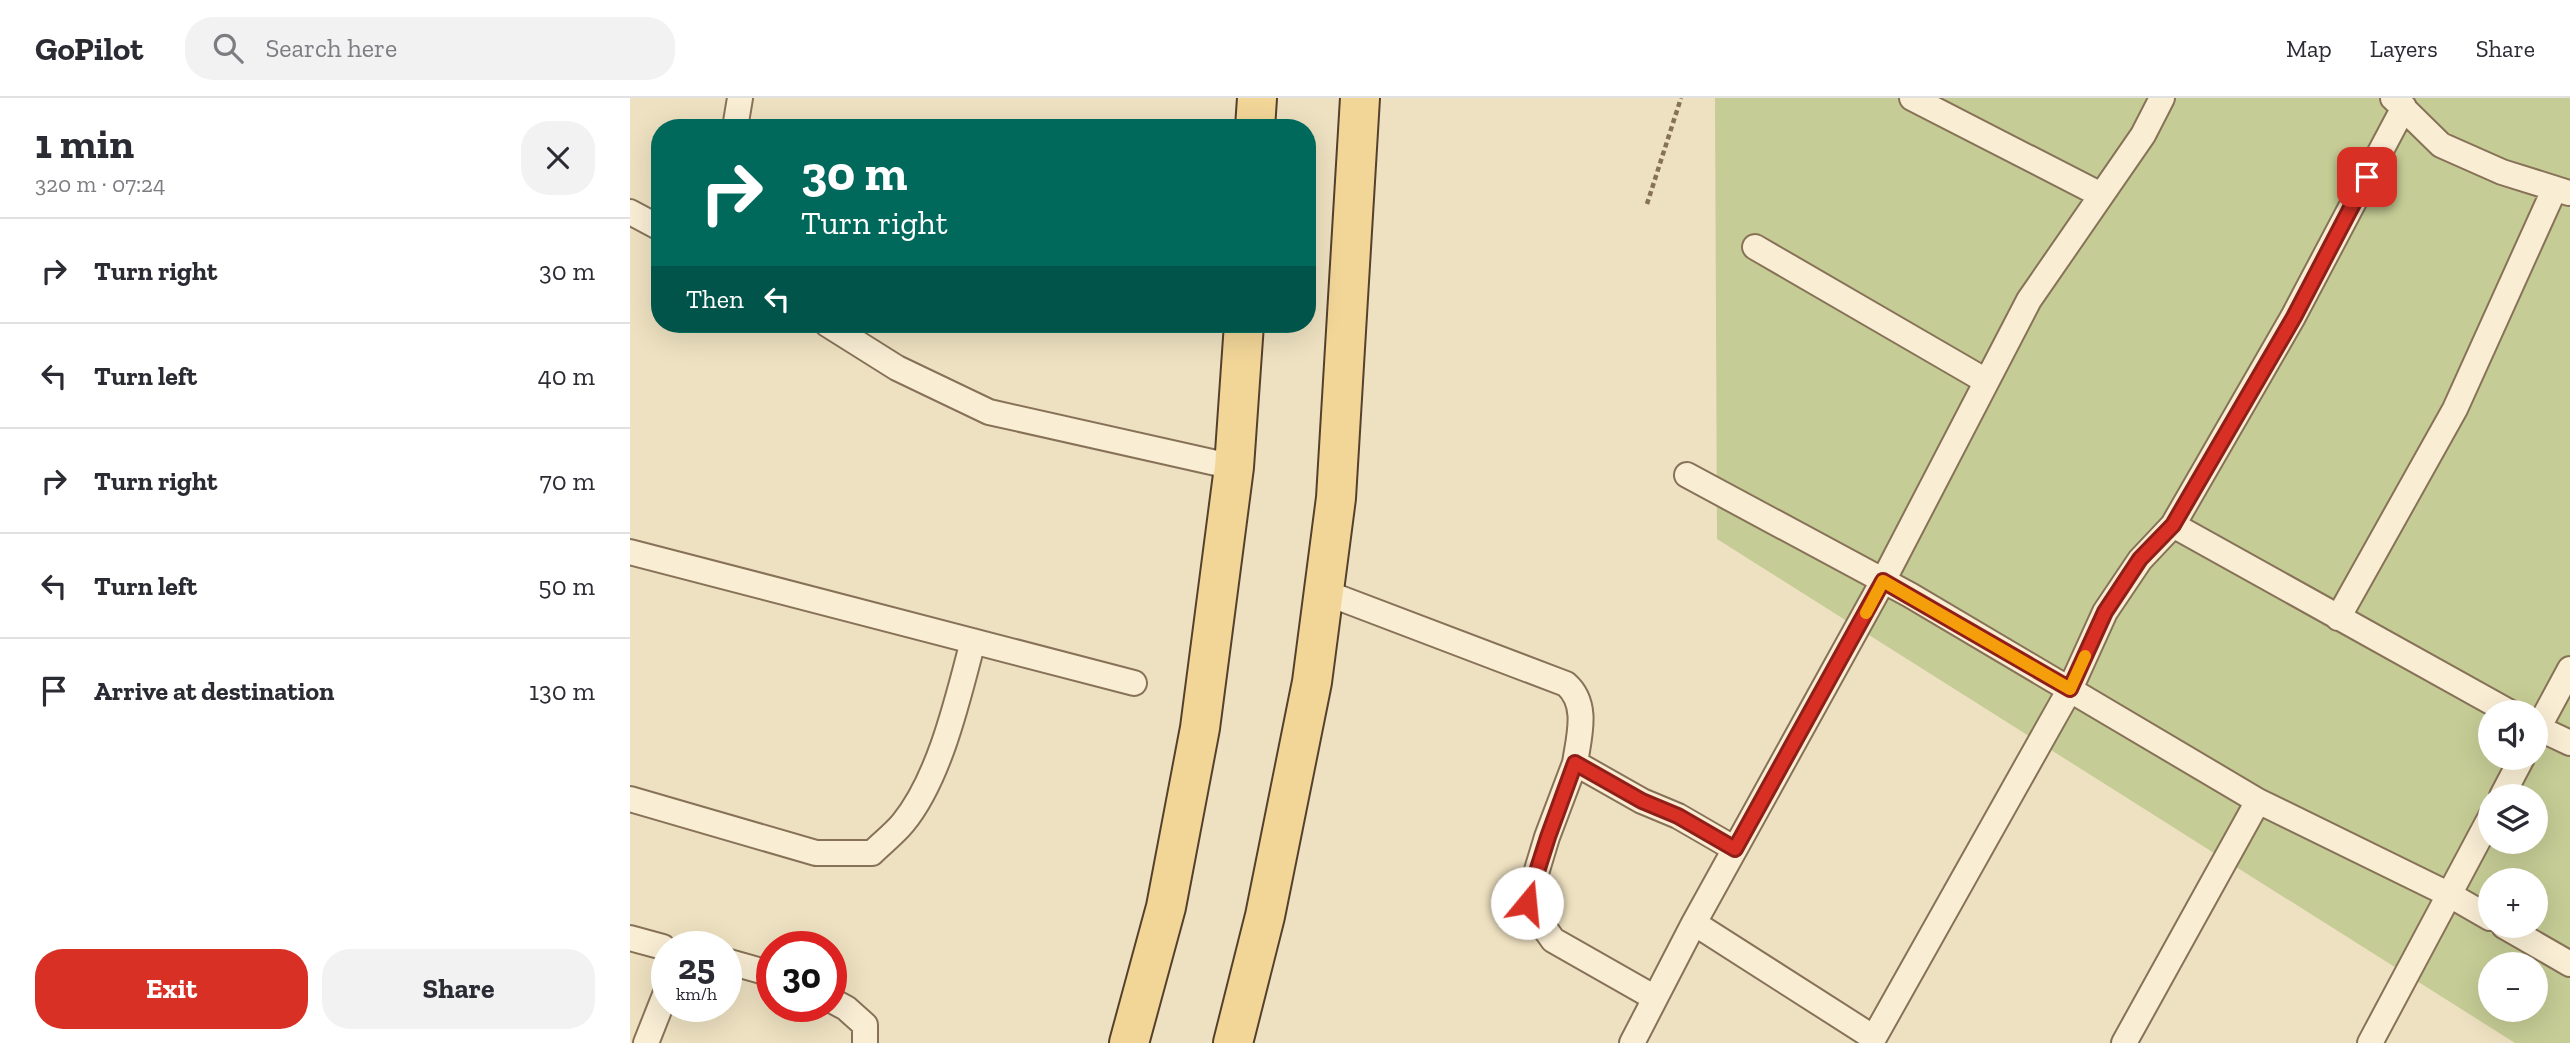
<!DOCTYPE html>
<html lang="en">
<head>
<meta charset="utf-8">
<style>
	body { margin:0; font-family:"Zilla Slab",serif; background:#f2f2f3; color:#2b2b33; height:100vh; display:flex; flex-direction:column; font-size:26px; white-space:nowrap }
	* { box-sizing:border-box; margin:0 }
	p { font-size:23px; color:#7c7c81 }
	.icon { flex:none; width:38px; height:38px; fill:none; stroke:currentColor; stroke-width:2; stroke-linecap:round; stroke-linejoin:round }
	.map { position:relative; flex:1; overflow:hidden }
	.drawer { display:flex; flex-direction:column; background:#fff; width:630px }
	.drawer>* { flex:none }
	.hud { position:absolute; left:21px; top:21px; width:665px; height:214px; border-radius:28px; box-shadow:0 7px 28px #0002; background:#00695c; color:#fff; overflow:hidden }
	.buttons { position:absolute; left:1848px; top:602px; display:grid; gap:14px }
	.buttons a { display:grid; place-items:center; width:70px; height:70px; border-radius:50%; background:#fff; box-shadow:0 7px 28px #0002; font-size:35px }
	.speed { position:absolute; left:21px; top:833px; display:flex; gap:14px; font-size:35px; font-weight:700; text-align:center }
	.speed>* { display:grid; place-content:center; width:91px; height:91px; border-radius:50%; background:#fff; box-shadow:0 7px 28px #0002; line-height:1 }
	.speed small { font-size:18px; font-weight:400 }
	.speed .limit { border:10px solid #d22; background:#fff; color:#111 }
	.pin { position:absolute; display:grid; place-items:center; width:60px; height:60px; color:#fff; margin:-30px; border-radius:14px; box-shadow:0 4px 10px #0006 }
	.me { position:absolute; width:77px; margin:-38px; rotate:17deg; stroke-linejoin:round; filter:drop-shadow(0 0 5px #0008) }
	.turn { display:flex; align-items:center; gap:24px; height:147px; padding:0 35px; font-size:32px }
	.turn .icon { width:91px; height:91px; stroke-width:2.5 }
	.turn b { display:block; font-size:49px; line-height:60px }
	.then { display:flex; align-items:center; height:66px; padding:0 35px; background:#0003; gap:14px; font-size:26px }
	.round { display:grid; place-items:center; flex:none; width:74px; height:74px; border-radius:28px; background:#f2f2f3 }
	.head { display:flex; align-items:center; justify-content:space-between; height:119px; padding:0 35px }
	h1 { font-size:42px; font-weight:700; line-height:52px }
	.cta { display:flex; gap:14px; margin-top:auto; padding:14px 35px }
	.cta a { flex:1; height:80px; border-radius:28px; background:#d93025; color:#fff; font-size:28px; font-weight:700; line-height:80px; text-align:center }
	.cta a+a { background:#f2f2f3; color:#2b2b33 }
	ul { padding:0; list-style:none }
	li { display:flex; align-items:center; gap:21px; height:105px; padding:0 35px; border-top:2px solid #e1e1e2 }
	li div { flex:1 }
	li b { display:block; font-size:26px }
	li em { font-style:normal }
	header { display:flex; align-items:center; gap:42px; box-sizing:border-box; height:98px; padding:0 35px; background:#fff; border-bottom:2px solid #e1e1e2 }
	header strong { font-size:33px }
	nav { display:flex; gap:38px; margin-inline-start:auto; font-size:24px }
	.search { width:490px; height:63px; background:#f2f2f3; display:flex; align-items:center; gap:18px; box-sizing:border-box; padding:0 24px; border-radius:28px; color:#7c7c81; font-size:26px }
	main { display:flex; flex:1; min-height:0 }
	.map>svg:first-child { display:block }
	.green { fill:#c5cc95; fill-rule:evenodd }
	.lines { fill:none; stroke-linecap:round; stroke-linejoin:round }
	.street-casing { stroke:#877258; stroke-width:28 }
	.primary-casing { stroke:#55402d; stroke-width:42 }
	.path { stroke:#877258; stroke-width:4.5; stroke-dasharray:5 3.5; stroke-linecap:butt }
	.street { stroke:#f9eed4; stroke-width:24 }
	.primary { stroke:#f2d698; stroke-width:38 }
	.route-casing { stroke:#8d1f18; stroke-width:18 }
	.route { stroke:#d93025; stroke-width:12 }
	.slow { stroke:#f59e0b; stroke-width:12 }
</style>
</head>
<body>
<header>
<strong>GoPilot</strong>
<div class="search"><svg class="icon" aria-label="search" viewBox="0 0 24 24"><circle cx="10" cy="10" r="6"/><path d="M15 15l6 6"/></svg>Search here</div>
<nav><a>Map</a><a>Layers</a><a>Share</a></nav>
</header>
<main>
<section class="drawer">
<div class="head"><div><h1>1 min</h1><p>320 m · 07:24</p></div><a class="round"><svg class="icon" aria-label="close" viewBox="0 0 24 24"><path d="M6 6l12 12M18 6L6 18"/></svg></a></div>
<ul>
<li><svg class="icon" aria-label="right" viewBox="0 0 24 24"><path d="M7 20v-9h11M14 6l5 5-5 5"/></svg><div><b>Turn right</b></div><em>30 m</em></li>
<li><svg class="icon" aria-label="left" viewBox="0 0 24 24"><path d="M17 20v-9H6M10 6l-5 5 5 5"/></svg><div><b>Turn left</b></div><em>40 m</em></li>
<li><svg class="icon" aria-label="right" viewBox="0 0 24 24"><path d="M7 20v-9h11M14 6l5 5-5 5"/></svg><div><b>Turn right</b></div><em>70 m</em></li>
<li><svg class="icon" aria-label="left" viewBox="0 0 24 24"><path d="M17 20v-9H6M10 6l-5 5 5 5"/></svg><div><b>Turn left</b></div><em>50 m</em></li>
<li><svg class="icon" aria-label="arrive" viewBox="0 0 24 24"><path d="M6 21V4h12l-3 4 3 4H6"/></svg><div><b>Arrive at destination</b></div><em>130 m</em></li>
</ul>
<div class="cta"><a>Exit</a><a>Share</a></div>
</section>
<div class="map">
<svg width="1940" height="945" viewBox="0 0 1940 945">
	<rect width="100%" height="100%" fill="#eee1c1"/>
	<path class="green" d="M1085,0h855v945h-55l-798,-504zM1860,614h46v46h-46zM1860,698h46v46h-46zM1860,782h46v46h-46zM1860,866h46v46h-46z"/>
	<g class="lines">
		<defs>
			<path id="street" d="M1282,0l189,97
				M1763,0l48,47 61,27 67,21
				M105,30l5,-30
				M0,114l30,16
				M1125,149l231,134
				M197,226l70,44 92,44 245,55
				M1057,377l223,120 348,206 192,94 40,23
				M1543,427l336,187
				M0,454l504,131
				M694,494l242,92c23,20 13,52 9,79l67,38 36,15 57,33
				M1708,520l117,-209 99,-219
				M1906,629l34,16
				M1906,634l34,-63
				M945,665l-28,74 -20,66 26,37 102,58
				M1872,698l20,-38
				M0,701l186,54h56c10,-10 22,-19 31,-30 37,-45 55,-125 70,-182
				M1064,825l180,115
				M1874,828l66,38
				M0,840l33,9 4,5
				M96,863l46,13
				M201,902l15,8 19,17v18
				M16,945l21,-53
				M1002,945l62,-120 189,-342 146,-281 114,-165 19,-37
				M1241,945l199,-354 35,-77 35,-52 33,-35 120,-208 111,-210
				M1494,945l134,-242
				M1740,945l120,-225"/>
			<path id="primary" d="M625,30l2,-30
				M499,945l37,-136 34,-179 34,-261 10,-143
				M603,945l32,-127 47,-234 24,-184 24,-400"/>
		</defs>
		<use href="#street" class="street-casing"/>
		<use href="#primary" class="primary-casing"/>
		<path class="path" d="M1017,106l34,-106"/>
		<use href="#street" class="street"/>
		<use href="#primary" class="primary"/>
	</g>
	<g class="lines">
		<defs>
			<path id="route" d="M897,805l21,-66 27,-74 67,38 36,15 57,33 148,-268 187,108 35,-77 35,-53 33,-34 121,-208 73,-140"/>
		</defs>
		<use href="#route" class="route-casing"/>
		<use href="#route" class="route"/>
		<path class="slow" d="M1236,515l17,-32 187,108 15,-33"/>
	</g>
</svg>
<div class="buttons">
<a><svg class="icon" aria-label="sound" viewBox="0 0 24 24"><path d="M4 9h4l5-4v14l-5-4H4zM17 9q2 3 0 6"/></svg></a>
<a><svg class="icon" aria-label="layers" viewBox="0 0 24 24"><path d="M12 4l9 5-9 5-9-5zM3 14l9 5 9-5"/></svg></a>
<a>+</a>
<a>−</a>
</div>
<div class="speed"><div>25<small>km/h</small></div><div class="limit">30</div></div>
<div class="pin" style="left:1737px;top:79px;background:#d93025"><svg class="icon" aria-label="arrive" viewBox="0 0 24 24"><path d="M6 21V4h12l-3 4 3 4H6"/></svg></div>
<svg class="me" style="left:897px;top:805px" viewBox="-20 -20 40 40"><circle r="19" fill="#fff"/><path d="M0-13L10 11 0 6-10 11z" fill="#d93025"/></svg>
<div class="hud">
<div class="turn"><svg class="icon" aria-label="right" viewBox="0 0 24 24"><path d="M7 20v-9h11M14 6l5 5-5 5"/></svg><div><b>30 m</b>Turn right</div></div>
<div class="then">Then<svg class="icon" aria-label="left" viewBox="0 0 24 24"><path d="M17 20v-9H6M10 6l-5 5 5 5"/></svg></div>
</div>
</div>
</main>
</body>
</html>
